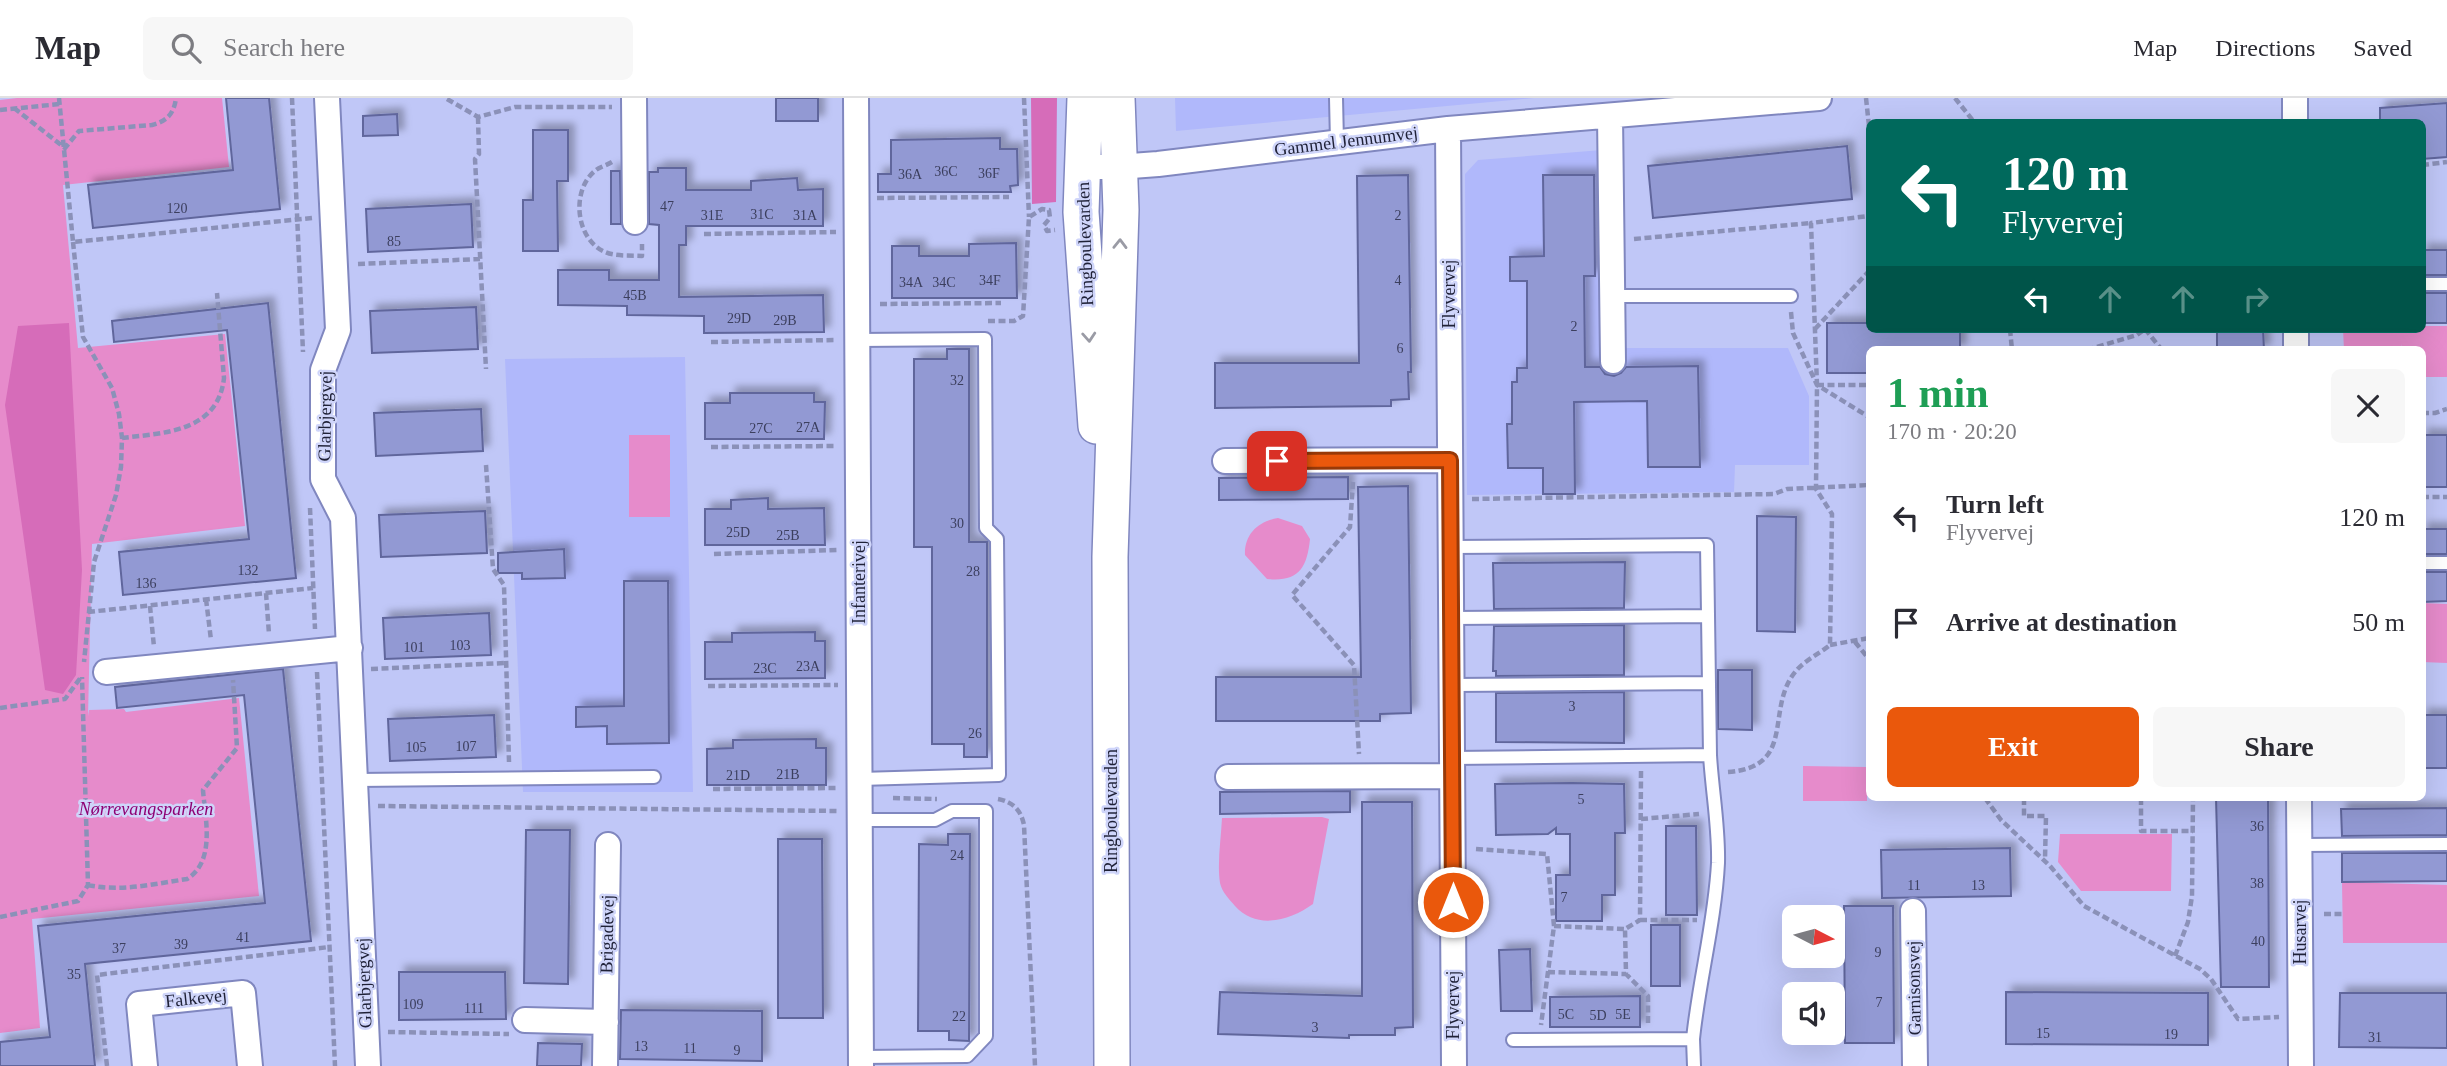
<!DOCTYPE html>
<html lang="en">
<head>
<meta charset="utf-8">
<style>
	body { margin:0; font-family:"Times New Roman",serif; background:#f7f7f7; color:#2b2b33; height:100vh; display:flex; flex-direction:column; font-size:26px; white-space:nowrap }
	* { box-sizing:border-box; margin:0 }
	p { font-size:23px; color:#7c7c81 }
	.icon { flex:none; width:38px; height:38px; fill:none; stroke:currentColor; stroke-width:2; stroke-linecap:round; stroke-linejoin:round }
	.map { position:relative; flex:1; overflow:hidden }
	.sheet { position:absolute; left:1866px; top:248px; width:560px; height:455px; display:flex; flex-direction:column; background:#fff; border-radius:10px; box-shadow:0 7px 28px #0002 }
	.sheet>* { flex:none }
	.banner { position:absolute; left:1866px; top:21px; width:560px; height:214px; border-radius:10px; box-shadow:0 7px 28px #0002; background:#00695c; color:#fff; overflow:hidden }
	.needle { width:46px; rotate:96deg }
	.controls { position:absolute; left:1782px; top:807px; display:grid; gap:14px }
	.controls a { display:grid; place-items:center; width:63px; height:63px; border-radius:10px; background:#fff; box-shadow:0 7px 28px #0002; font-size:35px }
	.pin { position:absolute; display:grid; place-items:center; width:60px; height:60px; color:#fff; margin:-30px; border-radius:14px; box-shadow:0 4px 10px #0006 }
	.me { position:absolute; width:77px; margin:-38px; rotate:0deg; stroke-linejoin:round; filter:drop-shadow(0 0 5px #0008) }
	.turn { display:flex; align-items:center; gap:24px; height:147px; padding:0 21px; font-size:32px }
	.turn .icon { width:91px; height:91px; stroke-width:2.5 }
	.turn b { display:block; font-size:49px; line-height:60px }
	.lanes { display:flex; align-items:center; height:66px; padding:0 21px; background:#0003; justify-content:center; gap:35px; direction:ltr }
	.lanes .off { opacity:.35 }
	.round { display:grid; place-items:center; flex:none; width:74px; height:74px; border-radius:10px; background:#f7f7f7 }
	.summary { display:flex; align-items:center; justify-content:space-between; height:119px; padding:0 21px }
	h1 { font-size:42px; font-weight:700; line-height:52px; color:#1e9e55 }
	.button { display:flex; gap:14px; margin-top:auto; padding:14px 21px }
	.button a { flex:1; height:80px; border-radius:10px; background:#ea580c; color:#fff; font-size:28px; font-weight:700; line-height:80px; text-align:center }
	.button a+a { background:#f7f7f7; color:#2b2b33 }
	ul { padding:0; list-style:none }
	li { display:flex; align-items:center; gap:21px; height:105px; padding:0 21px }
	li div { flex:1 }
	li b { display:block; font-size:26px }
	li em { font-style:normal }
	header { display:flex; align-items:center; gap:42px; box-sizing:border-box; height:98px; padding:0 35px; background:#fff; border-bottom:2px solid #e1e1e2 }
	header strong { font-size:33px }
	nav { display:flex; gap:38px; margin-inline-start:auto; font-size:24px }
	.search { width:490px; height:63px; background:#f7f7f7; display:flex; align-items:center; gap:18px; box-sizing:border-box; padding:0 24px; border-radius:10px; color:#7c7c81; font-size:26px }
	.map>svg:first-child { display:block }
	.built { fill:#b0b8fb }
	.green { fill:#e68bcb }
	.forest { fill:#d66cb9 }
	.building { fill:#9299d3; stroke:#60669c; stroke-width:2; filter:url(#shadow) }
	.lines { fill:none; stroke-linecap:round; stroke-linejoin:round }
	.lane-casing { stroke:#8087bf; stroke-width:16 }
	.street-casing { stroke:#8087bf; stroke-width:28 }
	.secondary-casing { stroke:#8087bf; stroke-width:38 }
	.path { stroke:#8b91b8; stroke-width:4.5; stroke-dasharray:7 3.5; stroke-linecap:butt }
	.lane { stroke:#fff; stroke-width:12 }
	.street { stroke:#fff; stroke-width:24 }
	.secondary { stroke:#fff; stroke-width:35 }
	.oneway { stroke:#9a9ba5 }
	.route-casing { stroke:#983908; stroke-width:18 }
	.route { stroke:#ea580c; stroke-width:12 }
	.labels { text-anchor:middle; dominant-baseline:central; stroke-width:5; stroke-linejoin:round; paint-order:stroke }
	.number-label { font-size:14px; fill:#3c3f5e }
	.street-label { font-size:18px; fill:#1f2137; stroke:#cfd5fa }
	.park-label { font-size:18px; font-style:italic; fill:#8e0174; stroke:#cfd5fa }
</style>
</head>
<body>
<header>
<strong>Map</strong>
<div class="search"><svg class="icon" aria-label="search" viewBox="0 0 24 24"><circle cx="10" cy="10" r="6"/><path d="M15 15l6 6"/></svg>Search here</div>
<nav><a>Map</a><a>Directions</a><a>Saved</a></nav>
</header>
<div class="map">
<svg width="2447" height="968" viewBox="0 0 2447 968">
	<defs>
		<filter id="shadow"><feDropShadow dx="6" dy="-6" stdDeviation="3.5" flood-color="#0004"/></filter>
	</defs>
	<rect width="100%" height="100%" fill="#c0c7f7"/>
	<path class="built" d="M1175,0h359l-358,33z
		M1602,52l6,198h180l21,48v69h-74l-1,27 -267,3 -2,-321 13,-14z
		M685,259l8,435h-170l-18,-433z"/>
	<path class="green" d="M17,0h205l7,69 -166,18 15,163 147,-14 20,192 -153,18 -4,172 1,-6 35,-1 2,3 113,-14 20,198 -227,23 8,109 -40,5v-933z
		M2422,228h25v51h-25v-27h-22l2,-6 -3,6h-55l-1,-21h79z
		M629,337h41v82h-41z
		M1278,420l24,8 8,13c-3,30 -12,43 -43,40l-22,-24c-1,-21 14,-34 33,-37z
		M2422,505l25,1v59l-25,-1z
		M1803,668l64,1v34h-64z
		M1322,719l7,2 -16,85c-24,17 -56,26 -78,2 -6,-7 -13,-14 -15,-23 -3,-20 1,-44 2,-65z
		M2060,736h112l-1,57h-90l-23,-29z
		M2342,784l105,3v58h-104z"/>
	<path class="forest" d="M1031,0h26l-1,104 -24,2z
		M69,225l13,247 -6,105 -13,19 -18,-4 -40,-285 13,-79z"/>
	<path class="building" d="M226,0h43l11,111 -187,19 -5,-43 145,-15z
		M776,0h42v23h-42z
		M2447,5v54l-25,2v-37h-42v-14z
		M397,16l1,21 -35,1v-20z
		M533,32h35v51h-11l1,70h-35v-51h10z
		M1000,40v11h17l1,36 -8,1 1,6h-133v-18h13v-34z
		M1847,48l5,53 -199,19 -5,-52z
		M658,70h28v22h65v-9l46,-3 1,12 25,-1v37h-137v19h-7v52l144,-2 1,37 -120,1v-17l-77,-1v-9l-69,-1v-35h51v10h50v-55l-10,-1v-52h9z
		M611,73h9l1,53h-10z
		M1408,77l3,197h-3l1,27 -18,1v6l-176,2v-45h144l-2,-187z
		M1543,77h51l1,101h-11l1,91h15l5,7 9,2 7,-3 5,-6 72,-1 2,101h-52l-1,-66 -73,1 1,92h-32v-26h-35l-1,-44h5v-42h5v-14h10v-87h-17v-24l34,-1z
		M471,106l2,43 -105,5 -2,-43z
		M1016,145l1,55h-125v-52h27v10h50v-12z
		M2422,152h25v25h-25z
		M2422,195h25v30h-25z
		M268,205l28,275 -173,17 -4,-43 130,-13 -22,-209 -113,12 -2,-21z
		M476,209l2,42 -106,4 -2,-42z
		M1827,225h42v6h91v21h-91v23h-42z
		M2217,231h46l1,21h-47z
		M947,251h22v193h18v215h-23v-13h-32v-197h-18v-188h33z
		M730,295h84v9h11l-1,37h-119v-36h25z
		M481,311l2,42 -107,5 -2,-43z
		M2422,337h25v52h-25z
		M1348,379v22l-129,1v-22z
		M1408,388l3,227 -31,1v7h-164v-44h145l-3,-190z
		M768,400v11l56,-1 1,37h-120v-36h26v-9z
		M485,413l2,42 -106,4 -2,-42z
		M1757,418l39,1 -1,115 -38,-1z
		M2422,431h25v25h-25z
		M564,451l1,29 -43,1v-6h-24v-20z
		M1625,464l-1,46 -130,1 -1,-46z
		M2422,474h25v29l-25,1z
		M624,483h44l1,162 -62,1v-18l-31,1v-20l48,-1z
		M489,515l2,42 -106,4 -2,-41z
		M1624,527v50l-128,1v-5h-3l1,-45z
		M815,534v9h10v37l-120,1v-37h27v-9z
		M283,571l28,272 -226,23 10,102h-95v-24l50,-5 -12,-111 227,-23 -21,-208 -127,13 -2,-21z
		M1718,572h34v60l-34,-1z
		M1624,594v51l-128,-1v-49z
		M494,617l2,42 -106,4 -2,-42z
		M2422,617h25v53h-25z
		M816,641v9h10v37h-119v-36l26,-1v-8z
		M1572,685l52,1 1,49h-10v62h-13v26h-46v-46h14v-41h-14v-6l-8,6 -52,1 -1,-51z
		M1350,693v21l-130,2v-22z
		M2216,700h52l1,189h-48z
		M1362,704h50l1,225 -18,1v7h-46v3l-131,-4 2,-42 142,4z
		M2447,710v27l-105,1 -1,-27z
		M1666,728h30l1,89h-31z
		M526,732h44l-2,154 -44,-1z
		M948,736h22l-1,207 -20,-1v-9h-31l1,-187 29,1z
		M778,741h44l1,179h-45z
		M2010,750l1,48 -129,2 -1,-48z
		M2342,755h105v28l-105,1z
		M1844,808h49l1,137h-49z
		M1651,827h29v61h-29z
		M1530,851l2,62h-31l-2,-61z
		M399,874h106l1,47 -107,1z
		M2006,894l202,1v52l-202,-1z
		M2340,895h107v55l-108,-1z
		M1640,898v31h-90v-30z
		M621,912l141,1v50l-142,-2z
		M538,945l44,1 -1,22h-44z"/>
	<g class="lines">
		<defs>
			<path id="lane" d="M1336,0l1,44
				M2422,186h25
				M1612,198h179
				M857,242l128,-1 1,189 11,11 2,236 -139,4
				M1451,449l256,-2 3,210 -258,3
				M2422,465h25
				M1451,520l257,-2
				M1451,587l258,-2
				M356,682l298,-3
				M2300,747l147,-1
				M1693,941c6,-59 22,-117 25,-176 1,-36 -6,-73 -8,-108
				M1513,942l180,-1 1,27
				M861,959l106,-1 19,-20v-225h-34l-17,9h-74"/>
			<path id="street" d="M327,0l11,232 -15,40v109l20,39 25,548
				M634,0l1,124
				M856,0l5,968
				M2295,0v24
				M1610,18l3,245
				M1448,31l6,937
				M1083,69h35l40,-3 290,-35 371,-31
				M2296,231v21
				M1225,363l225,-1
				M106,574l244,-24
				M1228,679l224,-1
				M2299,700l2,268
				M1913,813l2,155
				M525,922l81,2
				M145,968l-6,-62 104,-11 7,73
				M605,968l3,-221"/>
			<path id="secondary" d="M1085,0l-4,114 15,214
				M1112,968l-2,-509 11,-347 -4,-112"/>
		</defs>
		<use href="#lane" class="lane-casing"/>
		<use href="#street" class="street-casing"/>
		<use href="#secondary" class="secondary-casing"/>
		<path class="path" d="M59,0l14,144 239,-24
			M292,0l11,254
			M1024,0l5,119
			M1866,0l3,28
			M1955,0l19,24
			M447,1l31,18 37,-10h97
			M14,10l51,40 14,-17 73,-6c15,-4 22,-11 24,-27
			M0,12l60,-6
			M478,19l1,37 -4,5 11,210
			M612,64c-5,3 -12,5 -16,8 -25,19 -21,67 7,81 11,6 27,4 39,5v-12
			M2422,67l25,-3
			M877,100l132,-1
			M704,136l132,-2
			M1634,141l177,-16
			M73,144l10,95 29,51 7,26 3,24 -1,29 -5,28 -22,67 -10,100
			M358,166l122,-5
			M880,206l121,-1
			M1791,214l2,21 24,52 52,32
			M988,223h26l9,-5 6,-99 13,-8 7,1 1,8 -6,7 3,6 8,-1
			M1815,231l54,-58
			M2010,231l2,21
			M2145,231l17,21
			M711,244l125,-2
			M2087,252l50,-15 8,-6
			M1817,287h52
			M2422,315h13l12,-4
			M122,340c42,-5 96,-6 102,-60l-7,-85
			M711,349l125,-1
			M486,367l7,104 11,16 5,177
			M1353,384l-3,45 -58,68 62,70 5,89
			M2422,399h25
			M1472,401l302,-5 13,-5 82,-4
			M310,410l5,121
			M714,456l123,-4
			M266,495l3,41
			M206,501l5,41
			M150,508l4,41
			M88,514l225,-24
			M1855,544l14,17
			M1830,547l39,-7
			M371,571l135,-6
			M317,574l18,394
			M708,588l130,-1
			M0,610l65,-9 16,-22
			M1641,673l-1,149 -15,9 1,45 22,22v29
			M1728,674c70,-5 36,-64 68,-101 8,-10 24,-18 34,-26l2,-131 -16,-25 1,-104 -6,-162 58,-7
			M713,691l125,-1
			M893,700l44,1
			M1985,700l16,22 49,46 34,40 116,63 11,10 27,40 41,-2
			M2024,700v18h22l-1,43
			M2141,700v33h52
			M998,701c15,3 23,11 26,26l11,241
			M378,708l461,5
			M1641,721l58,-5
			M1476,751l71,5 7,72 -13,99
			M88,787c33,7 66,-1 99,-6 29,-18 18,-61 16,-89l34,-42 -4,-68
			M2324,816h18
			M0,819l78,-16 10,-16 -6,-208
			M1640,822h57
			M1554,828l71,3
			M2175,858l13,-34 4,-26 1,-98
			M1548,874l78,2
			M388,934l121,2
			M107,968l-10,-91 232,-28"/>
		<use href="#lane" class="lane"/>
		<use href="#street" class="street"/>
		<use href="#secondary" class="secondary"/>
	</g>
	<defs><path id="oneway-chevron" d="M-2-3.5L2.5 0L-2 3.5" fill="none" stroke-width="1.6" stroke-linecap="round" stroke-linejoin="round" transform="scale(1.75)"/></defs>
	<g class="oneway">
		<use href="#oneway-chevron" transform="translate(1120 146) rotate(-89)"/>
		<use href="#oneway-chevron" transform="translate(1089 239) rotate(86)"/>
	</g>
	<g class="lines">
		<defs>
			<path id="route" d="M1277,363l173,-1 3,442"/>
		</defs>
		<use href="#route" class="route-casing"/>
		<use href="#route" class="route"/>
	</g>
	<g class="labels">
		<g class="number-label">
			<text x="946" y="73">36C</text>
			<text x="989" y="75">36F</text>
			<text x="910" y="76">36A</text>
			<text x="667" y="108">47</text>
			<text x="177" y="110">120</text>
			<text x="762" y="116">31C</text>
			<text x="712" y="117">31E</text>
			<text x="805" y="117">31A</text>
			<text x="1398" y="117">2</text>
			<text x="394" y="143">85</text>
			<text x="990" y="182">34F</text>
			<text x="1398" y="182">4</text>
			<text x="911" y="184">34A</text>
			<text x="944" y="184">34C</text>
			<text x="635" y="197">45B</text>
			<text x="739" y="220">29D</text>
			<text x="785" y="222">29B</text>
			<text x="1574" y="228">2</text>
			<text x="1400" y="250">6</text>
			<text x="957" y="282">32</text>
			<text x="808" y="329">27A</text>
			<text x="761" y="330">27C</text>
			<text x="957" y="425">30</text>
			<text x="738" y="434">25D</text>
			<text x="788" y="437">25B</text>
			<text x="248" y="472">132</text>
			<text x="973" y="473">28</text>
			<text x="146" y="485">136</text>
			<text x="460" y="547">103</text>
			<text x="414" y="549">101</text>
			<text x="808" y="568">23A</text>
			<text x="765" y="570">23C</text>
			<text x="1572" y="608">3</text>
			<text x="975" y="635">26</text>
			<text x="466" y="648">107</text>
			<text x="416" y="649">105</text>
			<text x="788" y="676">21B</text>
			<text x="738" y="677">21D</text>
			<text x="1581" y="701">5</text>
			<text x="2257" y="728">36</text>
			<text x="957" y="757">24</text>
			<text x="2257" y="785">38</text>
			<text x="1914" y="787">11</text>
			<text x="1978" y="787">13</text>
			<text x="1564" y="799">7</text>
			<text x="243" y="839">41</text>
			<text x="2258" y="843">40</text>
			<text x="181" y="846">39</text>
			<text x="119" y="850">37</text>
			<text x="1878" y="854">9</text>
			<text x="74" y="876">35</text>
			<text x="1879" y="904">7</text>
			<text x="413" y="906">109</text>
			<text x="474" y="910">111</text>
			<text x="1566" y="916">5C</text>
			<text x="1623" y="916">5E</text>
			<text x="1598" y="917">5D</text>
			<text x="959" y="918">22</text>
			<text x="1315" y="929">3</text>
			<text x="2043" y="935">15</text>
			<text x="2171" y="936">19</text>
			<text x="2375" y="939">31</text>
			<text x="641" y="948">13</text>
			<text x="690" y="950">11</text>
			<text x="737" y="952">9</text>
		</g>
		<g class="street-label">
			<text transform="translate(1346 43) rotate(-7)">Gammel Jennumvej</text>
			<text transform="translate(1085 146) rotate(-92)">Ringboulevarden</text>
			<text transform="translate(1449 196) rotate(-90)">Flyvervej</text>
			<text transform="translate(325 318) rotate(-89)">Glarbjergvej</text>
			<text transform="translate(859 484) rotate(-90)">Infanterivej</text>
			<text transform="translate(1111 713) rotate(-90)">Ringboulevarden</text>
			<text transform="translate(2300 834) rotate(-90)">Husarvej</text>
			<text transform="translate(607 836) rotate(-89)">Brigadevej</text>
			<text transform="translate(364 885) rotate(-92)">Glarbjergvej</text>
			<text transform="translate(1914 890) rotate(-91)">Garnisonsvej</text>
			<text transform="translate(196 900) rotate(-6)">Falkevej</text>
			<text transform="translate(1453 907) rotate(-90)">Flyvervej</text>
		</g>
		<g class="park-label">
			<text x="146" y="711">Nørrevangsparken</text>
		</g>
	</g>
</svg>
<div class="controls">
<a><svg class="needle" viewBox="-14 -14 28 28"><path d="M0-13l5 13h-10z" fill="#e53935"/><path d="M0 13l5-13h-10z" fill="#7c7c81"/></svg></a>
<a><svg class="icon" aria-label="sound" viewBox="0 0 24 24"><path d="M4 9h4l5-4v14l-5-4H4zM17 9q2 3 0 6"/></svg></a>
</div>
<div class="pin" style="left:1277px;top:363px;background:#d93025"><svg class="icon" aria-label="arrive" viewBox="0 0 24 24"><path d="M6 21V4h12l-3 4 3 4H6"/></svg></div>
<svg class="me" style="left:1453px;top:804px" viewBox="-20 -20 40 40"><circle r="17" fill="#ea580c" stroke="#fff" stroke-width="3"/><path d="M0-11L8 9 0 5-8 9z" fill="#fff"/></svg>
<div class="banner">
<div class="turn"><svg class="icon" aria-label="left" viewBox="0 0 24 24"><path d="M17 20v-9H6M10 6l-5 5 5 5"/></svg><div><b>120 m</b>Flyvervej</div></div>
<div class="lanes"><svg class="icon" aria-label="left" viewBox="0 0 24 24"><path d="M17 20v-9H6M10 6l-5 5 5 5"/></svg><svg class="icon off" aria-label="ahead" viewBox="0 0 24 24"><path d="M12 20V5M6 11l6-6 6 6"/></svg><svg class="icon off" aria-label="ahead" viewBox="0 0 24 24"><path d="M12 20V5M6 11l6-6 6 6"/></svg><svg class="icon off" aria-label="right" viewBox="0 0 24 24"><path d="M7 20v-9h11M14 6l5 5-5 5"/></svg></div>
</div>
<section class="sheet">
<div class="summary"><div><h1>1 min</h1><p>170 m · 20:20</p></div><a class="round"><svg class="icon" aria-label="close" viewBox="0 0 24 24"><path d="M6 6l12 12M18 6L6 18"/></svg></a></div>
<ul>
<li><svg class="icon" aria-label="left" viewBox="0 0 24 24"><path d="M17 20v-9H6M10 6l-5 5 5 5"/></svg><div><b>Turn left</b><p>Flyvervej</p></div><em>120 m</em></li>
<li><svg class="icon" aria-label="arrive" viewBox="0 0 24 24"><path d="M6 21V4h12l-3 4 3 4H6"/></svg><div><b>Arrive at destination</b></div><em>50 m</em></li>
</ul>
<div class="button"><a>Exit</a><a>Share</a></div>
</section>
</div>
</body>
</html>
